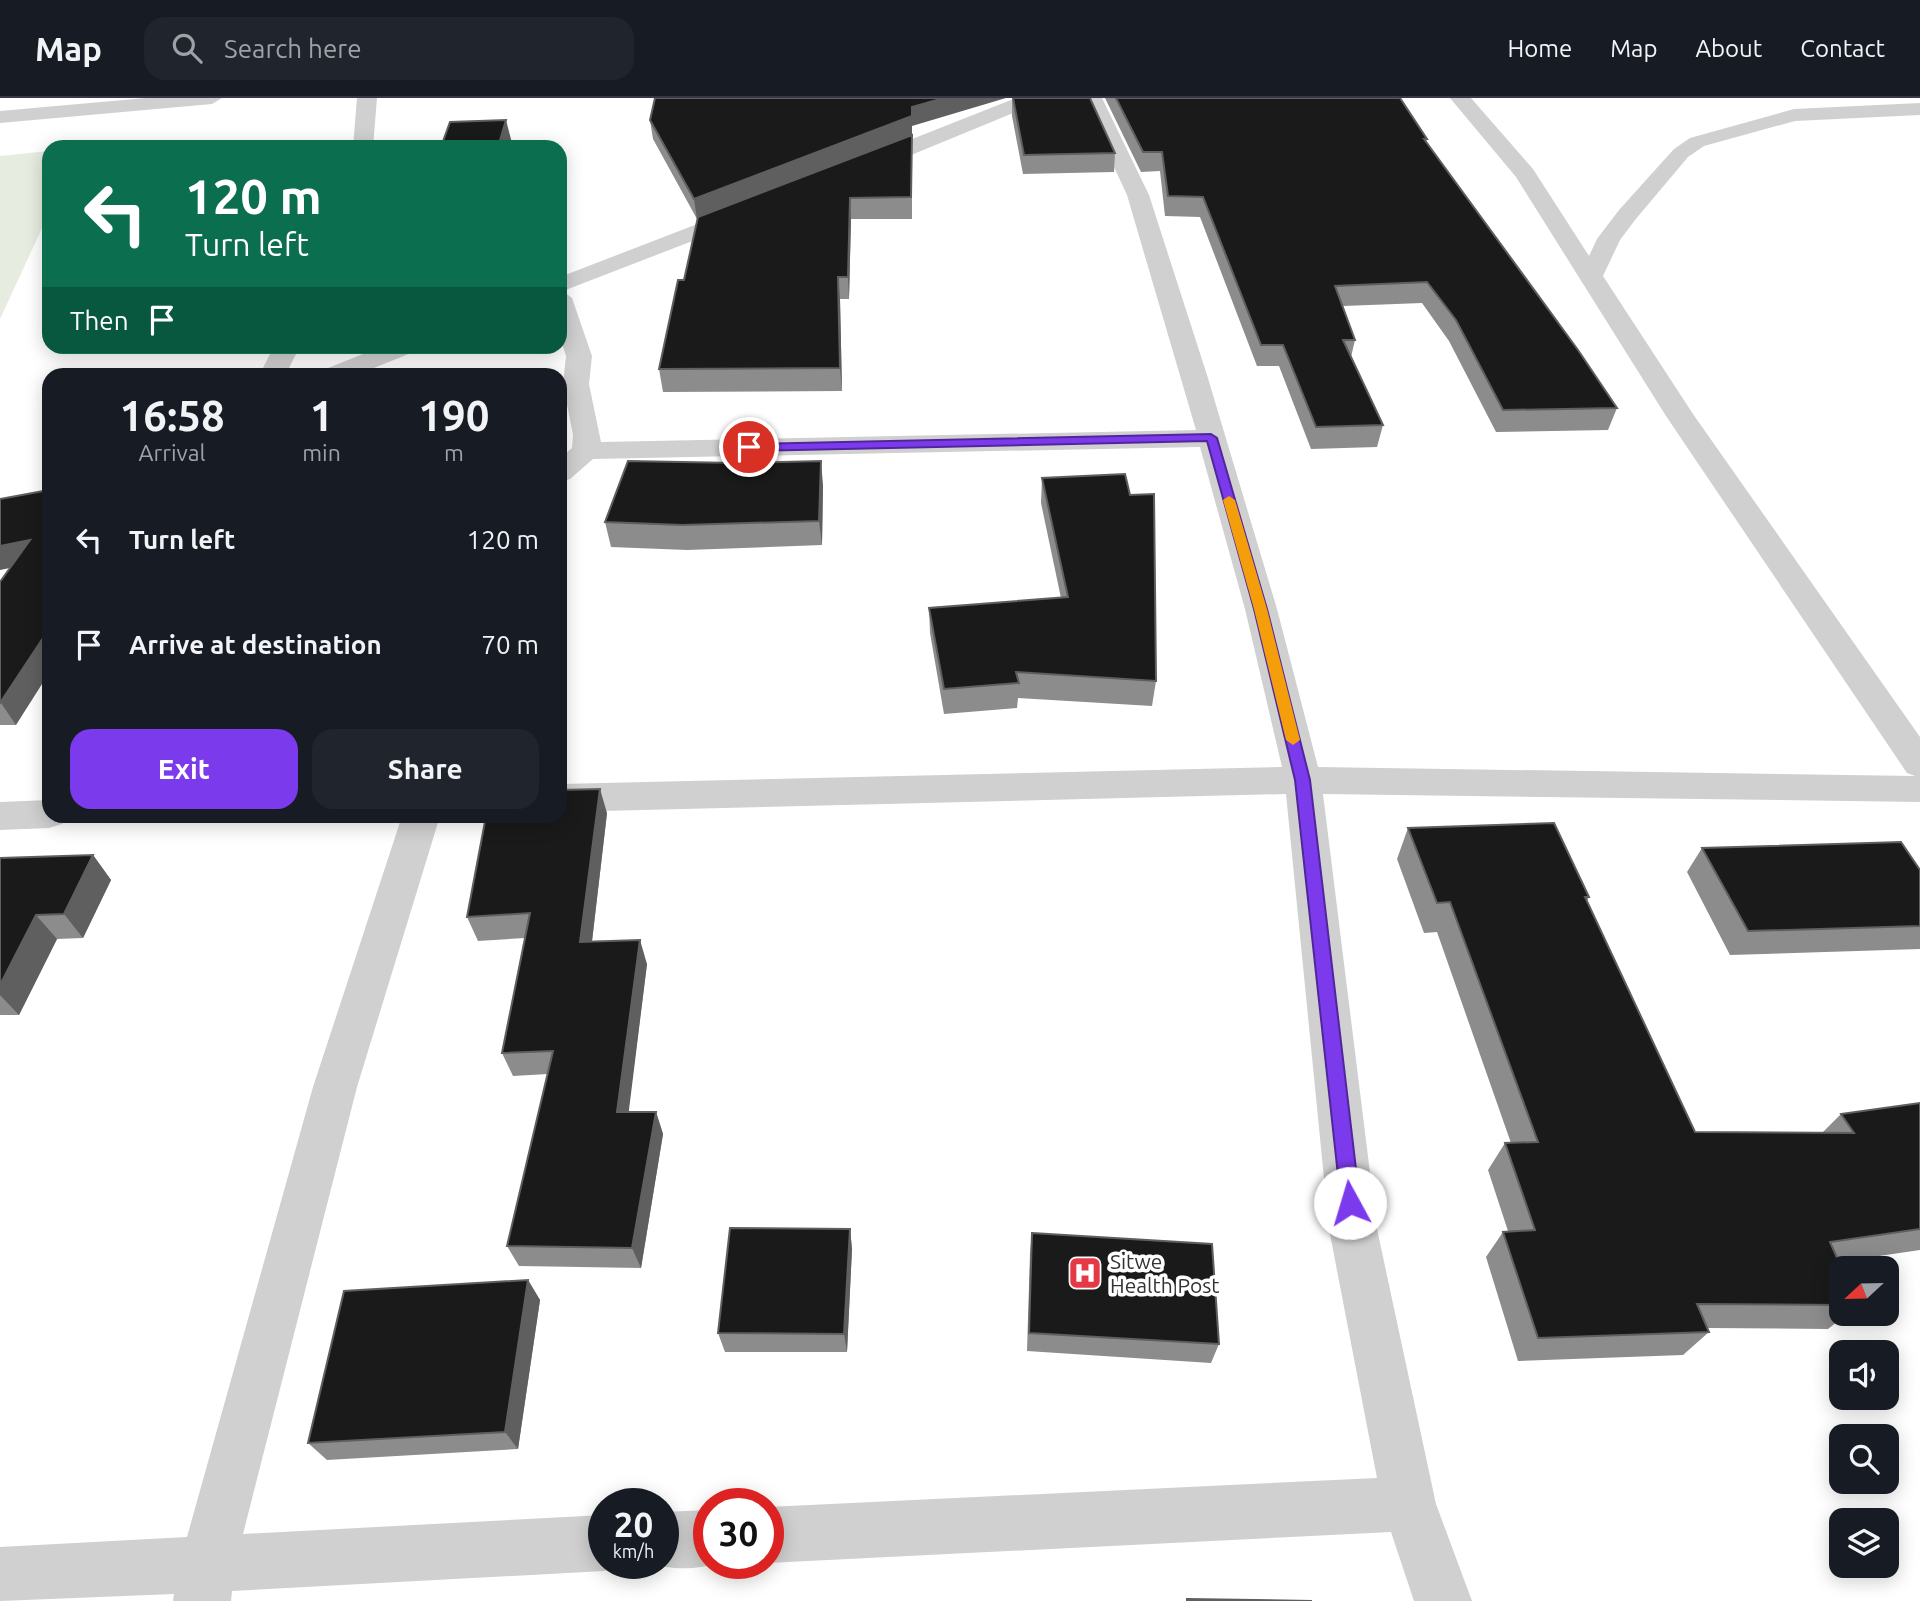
<!DOCTYPE html>
<html lang="en">
<head>
<meta charset="utf-8">
<style>
	body { margin:0; font-family:Ubuntu,sans-serif; background:#20242c; color:#f1f3f6; height:100vh; display:flex; flex-direction:column; font-size:26px; white-space:nowrap }
	* { box-sizing:border-box; margin:0 }
	p { font-size:23px; color:#9ea1a6 }
	.icon { flex:none; width:38px; height:38px; fill:none; stroke:currentColor; stroke-width:2; stroke-linecap:round; stroke-linejoin:round }
	.map { position:relative; flex:1; overflow:hidden }
	.sheet { position:absolute; left:42px; top:270px; width:525px; height:455px; display:flex; flex-direction:column; background:#171b24; border-radius:21px; box-shadow:0 4px 18px #0003 }
	.sheet>* { flex:none }
	.hud { position:absolute; left:42px; top:42px; width:525px; height:214px; border-radius:21px; box-shadow:0 4px 18px #0003; background:#0b6e4f; color:#fff; overflow:hidden }
	.needle { width:46px; rotate:248deg }
	.controls { position:absolute; left:1829px; top:1158px; display:grid; gap:14px }
	.controls a { display:grid; place-items:center; width:70px; height:70px; border-radius:14px; background:#171b24; box-shadow:0 4px 18px #0003; font-size:35px }
	.speed { position:absolute; left:588px; top:1390px; display:flex; gap:14px; font-size:35px; font-weight:700; text-align:center }
	.speed>* { display:grid; place-content:center; width:91px; height:91px; border-radius:50%; background:#171b24; box-shadow:0 4px 18px #0003; line-height:1 }
	.speed small { font-size:18px; font-weight:400 }
	.speed .limit { border:10px solid #d22; background:#fff; color:#111 }
	.pin { position:absolute; display:grid; place-items:center; width:60px; height:60px; color:#fff; margin:-30px; border:4px solid #fff; border-radius:50%; box-shadow:0 2px 7px #0007 }
	.me { position:absolute; width:77px; margin:-38px; rotate:354deg; stroke-linejoin:round; filter:drop-shadow(0 0 5px #0008) }
	.turn { display:flex; align-items:center; gap:24px; height:147px; padding:0 28px; font-size:32px }
	.turn .icon { width:91px; height:91px; stroke-width:2.5 }
	.turn b { display:block; font-size:49px; line-height:60px }
	.then { display:flex; align-items:center; height:66px; padding:0 28px; background:#0003; gap:14px; font-size:26px }
	.eta { display:flex; justify-content:space-evenly; align-items:center; height:119px; text-align:center }
	.eta b { font-size:42px; font-weight:700; line-height:49px }
	.action { display:flex; gap:14px; margin-top:auto; padding:14px 28px }
	.action a { flex:1; height:80px; border-radius:21px; background:#7c3aed; color:#fff; font-size:28px; font-weight:700; line-height:80px; text-align:center }
	.action a+a { background:#20242c; color:#f1f3f6 }
	ul { padding:0; list-style:none }
	li { display:flex; align-items:center; gap:21px; height:105px; padding:0 28px }
	li div { flex:1 }
	li b { display:block; font-size:26px }
	li em { font-style:normal }
	header { display:flex; align-items:center; gap:42px; box-sizing:border-box; height:98px; padding:0 35px; background:#171b24; border-bottom:2px solid #363941 }
	header strong { font-size:33px }
	nav { display:flex; gap:38px; margin-inline-start:auto; font-size:24px }
	.search { width:490px; height:63px; background:#20242c; display:flex; align-items:center; gap:18px; box-sizing:border-box; padding:0 24px; border-radius:21px; color:#9ea1a6; font-size:26px }
	.map>svg:first-child { display:block }
	.green { fill:#e6ecdf }
	.lines { fill:none; stroke-linecap:round; stroke-linejoin:round }
	.minor { fill:#d0d0d0; fill-rule:evenodd }
	.wall { fill:#8c8c8c }
	.shaded-wall { fill:#5f5f5f }
	.building { fill:#1a1a1a; stroke:#5f5f5f; stroke-width:2 }
	.route { fill:#7c3aed; stroke:#51269a; stroke-width:2 }
	.slow { fill:#f59e0b }
	.labels { text-anchor:middle; dominant-baseline:central; stroke-width:7; stroke-linejoin:round; paint-order:stroke }
	.near-poi-label { font-size:21px; fill:#333; stroke:#fff; text-anchor:start }
</style>
</head>
<body>
<header>
<strong>Map</strong>
<div class="search"><svg class="icon" aria-label="search" viewBox="0 0 24 24"><circle cx="10" cy="10" r="6"/><path d="M15 15l6 6"/></svg>Search here</div>
<nav><a>Home</a><a>Map</a><a>About</a><a>Contact</a></nav>
</header>
<div class="map">
<svg width="1920" height="1503" viewBox="0 0 1920 1503">
	<rect width="100%" height="100%" fill="#fff"/>
	<path class="green" d="M49,53v62l-49,106v-163z"/>
	<g class="lines">
		<path class="minor" d="M146,0h76l-10,6 -212,19v-12z
			M357,0h20l-4,49h-20z
			M1016,0h27l-3,4 -170,70h-16l-3,-5 3,-5z
			M1082,0h20l47,97 58,180 70,234 41,158 597,9 -8,-3 -241,-357 -150,-239 -66,-79h21l62,71 56,87 8,-17 22,-29 55,-61 16,-11 104,-29 126,-6v12l-125,6 -91,25 -16,11 -53,63 -15,20 -17,36 90,138 227,323v65l-597,-8 54,435 59,275 36,97h-58l-23,-69 -623,31v-56l609,-29 -48,-249 -43,-435 -726,18v-28l722,-17 -37,-158 -45,-162 -607,12 -23,20 -10,3v-24l12,-10 1,-13 -10,-51 3,-28 -6,-19v-60l184,-71 8,2 3,5 -3,5 -189,73 9,7 20,58 -3,28 12,58 595,-12 -69,-235z
			M274,248h26l-14,28h-26z
			M383,248h37l-4,5 -57,23h-35l4,-6z
			M49,702v16h18l-5,8 -13,4 -49,2v-28z
			M402,718h38l-83,271 -114,447 361,-19v48h20l-20,8 -372,20 -1,10h-58l1,-7 -174,7v-54l187,-10 126,-450z
			M709,1412v53h8c-19,7 -48,7 -66,0h12v-51z"/>
	</g>
	<path class="wall" d="M1012,0l103,55 -1,19 -91,2 -11,-58z
		M1105,0h295l27,41 -1,4 191,265 -9,22 -112,2 -47,-91 -27,-38 -79,3 12,34 -4,17 32,68 -6,22 -66,2 -32,-83h-22l-57,-149 -35,-1 -5,-45 -19,1z
		M650,22l262,6v93h-61l-2,80h-9l2,92 -179,1 -4,-23 25,-89 13,-61 -44,-80z
		M1042,380l114,203 -4,25 -134,-8 -1,10 -73,6 -14,-81 -1,-25 132,-10 -20,-95z
		M823,387l-1,60 -135,5 -76,-3 -6,-25z
		M49,392l-33,235h-16v-143l10,-14z
		M607,715l-15,129 55,22 -19,148h28l7,22 -22,134 -122,-2 -12,-20 41,-172 -35,2 -11,-23 23,-115 -47,3 -11,-24z
		M1408,730l181,69 -2,4 108,231 127,1 19,-19 79,-11v147l-82,12 3,52h6l-19,15 -121,-1 2,4 -26,23 -165,6 -32,-104 17,-25 5,-1 -20,-61 17,-27h6l-74,-211 -13,1 -27,-74z
		M1702,750l218,22v79l-190,6 -43,-83z
		M93,757l18,25 -28,58 -26,1 -38,76h-19v-157z
		M850,1131l2,20 -5,103h-122l-7,-19z
		M1032,1135l187,111 -8,19 -184,-12 3,-98z
		M528,1182l12,20 -22,149 -191,11 -19,-17z"/>
	<path class="shaded-wall" d="M944,0h62l-94,28v93v-83l-215,83 -3,-20 218,-92z
		M506,22l7,27h-15z
		M850,100l1,21 -2,80 -1,-22z
		M838,179l2,22 2,92 -2,-23z
		M821,363l2,24 -1,60 -3,-24z
		M30,442l14,21 -44,9v-24z
		M49,531v44l-33,52 -15,-22z
		M600,691l7,24 -18,153 -9,-24z
		M93,757l18,25 -28,58 -19,-24z
		M36,817l21,24 -38,76 -19,-20v-10z
		M640,842l7,24 -21,170 -9,-22z
		M656,1014l7,22 -22,134 -9,-20z
		M850,1131l2,20 -5,103 -3,-18z
		M528,1182l12,20 -22,149 -13,-17z"/>
	<path class="building" d="M655,0h289l-32,9v9l-218,83 -44,-79z
		M1013,0h77l25,55 -91,2z
		M1116,0h284l27,41h-3l154,211 39,58 -114,2 -47,-90 -29,-38 -92,4 20,54h-12l40,85 -67,2 -33,-82h-22l-58,-148 -35,-1 -6,-44h-19z
		M506,22l-8,27h-57l9,-25z
		M912,37l-1,62 -61,1 -2,79h-10l2,91 -181,1 19,-89h6l14,-63z
		M628,363l108,2 85,-2 -2,60 -137,4 -77,-3z
		M1125,376l5,21 24,-1 2,187 -140,-9 3,11 -75,6 -15,-81 139,-11 -26,-119z
		M49,392v139l-49,74v-121l30,-42 -30,6v-47z
		M600,691l-20,153 60,-2 -23,172h39l-24,136 -125,-2 46,-195 -51,2 28,-140 -63,4 19,-101h74v-26z
		M1554,725l35,74h-4l110,235 159,1 -13,-19 79,-11v126l-90,13 12,27 -1,36 -144,-1 12,28 -171,6 -35,-106 32,-2 -30,-87 33,-1 -88,-240 -13,1 -29,-75z
		M1901,744l19,28v56l-172,5 -46,-83z
		M93,757l-29,59 -28,1 -36,70v-127z
		M730,1130l120,1 -6,105 -126,-1z
		M1032,1135l180,11 7,100 -190,-11z
		M528,1182l-23,152 -197,11 36,-152z
		M1187,1501l125,2h-125z"/>
	<path class="route" d="M1211,336l6,4 50,171 43,171 50,423 -3,6 -7,3 -7,-3 -2,-6 -46,-423 -41,-171 -47,-168 -458,10 -6,-4 6,-3z"/>
	<path class="slow" d="M1229,398l6,4 32,109 33,131 -7,5 -7,-5 -32,-131 -31,-109z"/>
	<defs>
		<symbol id="hospital-square" viewBox="-11 -11 22 22"><rect x="-9" y="-9" width="18" height="18" rx="4" fill="#e63946" stroke="#fff"/><path d="M-5-5h3v3.5h4V-5h3V5h-3V1.5h-4V5h-3Z" fill="#fff"/></symbol>
	</defs>
	<g fill-rule="evenodd">
		<use href="#hospital-square" x="1066" y="1156" width="38" height="38"/>
	</g>
	<g class="labels">
		<g class="near-poi-label">
			<text x="1110" y="1163">Sitwe<tspan x="1110" dy="24">Health Post</tspan></text>
		</g>
	</g>
</svg>
<div class="controls">
<a><svg class="needle" viewBox="-14 -14 28 28"><path d="M0-13l5 13h-10z" fill="#e53935"/><path d="M0 13l5-13h-10z" fill="#9ea1a6"/></svg></a>
<a><svg class="icon" aria-label="sound" viewBox="0 0 24 24"><path d="M4 9h4l5-4v14l-5-4H4zM17 9q2 3 0 6"/></svg></a>
<a><svg class="icon" aria-label="search" viewBox="0 0 24 24"><circle cx="10" cy="10" r="6"/><path d="M15 15l6 6"/></svg></a>
<a><svg class="icon" aria-label="layers" viewBox="0 0 24 24"><path d="M12 4l9 5-9 5-9-5zM3 14l9 5 9-5"/></svg></a>
</div>
<div class="speed"><div>20<small>km/h</small></div><div class="limit">30</div></div>
<div class="pin" style="left:749px;top:349px;background:#d93025"><svg class="icon" aria-label="arrive" viewBox="0 0 24 24"><path d="M6 21V4h12l-3 4 3 4H6"/></svg></div>
<svg class="me" style="left:1350px;top:1105px" viewBox="-20 -20 40 40"><circle r="19" fill="#fff"/><path d="M0-13L10 11 0 6-10 11z" fill="#7c3aed"/></svg>
<div class="hud">
<div class="turn"><svg class="icon" aria-label="left" viewBox="0 0 24 24"><path d="M17 20v-9H6M10 6l-5 5 5 5"/></svg><div><b>120 m</b>Turn left</div></div>
<div class="then">Then<svg class="icon" aria-label="arrive" viewBox="0 0 24 24"><path d="M6 21V4h12l-3 4 3 4H6"/></svg></div>
</div>
<section class="sheet">
<div class="eta">
<div><b>16:58</b><p>Arrival</p></div>
<div><b>1</b><p>min</p></div>
<div><b>190</b><p>m</p></div>
</div>
<ul>
<li><svg class="icon" aria-label="left" viewBox="0 0 24 24"><path d="M17 20v-9H6M10 6l-5 5 5 5"/></svg><div><b>Turn left</b></div><em>120 m</em></li>
<li><svg class="icon" aria-label="arrive" viewBox="0 0 24 24"><path d="M6 21V4h12l-3 4 3 4H6"/></svg><div><b>Arrive at destination</b></div><em>70 m</em></li>
</ul>
<div class="action"><a>Exit</a><a>Share</a></div>
</section>
</div>
</body>
</html>
